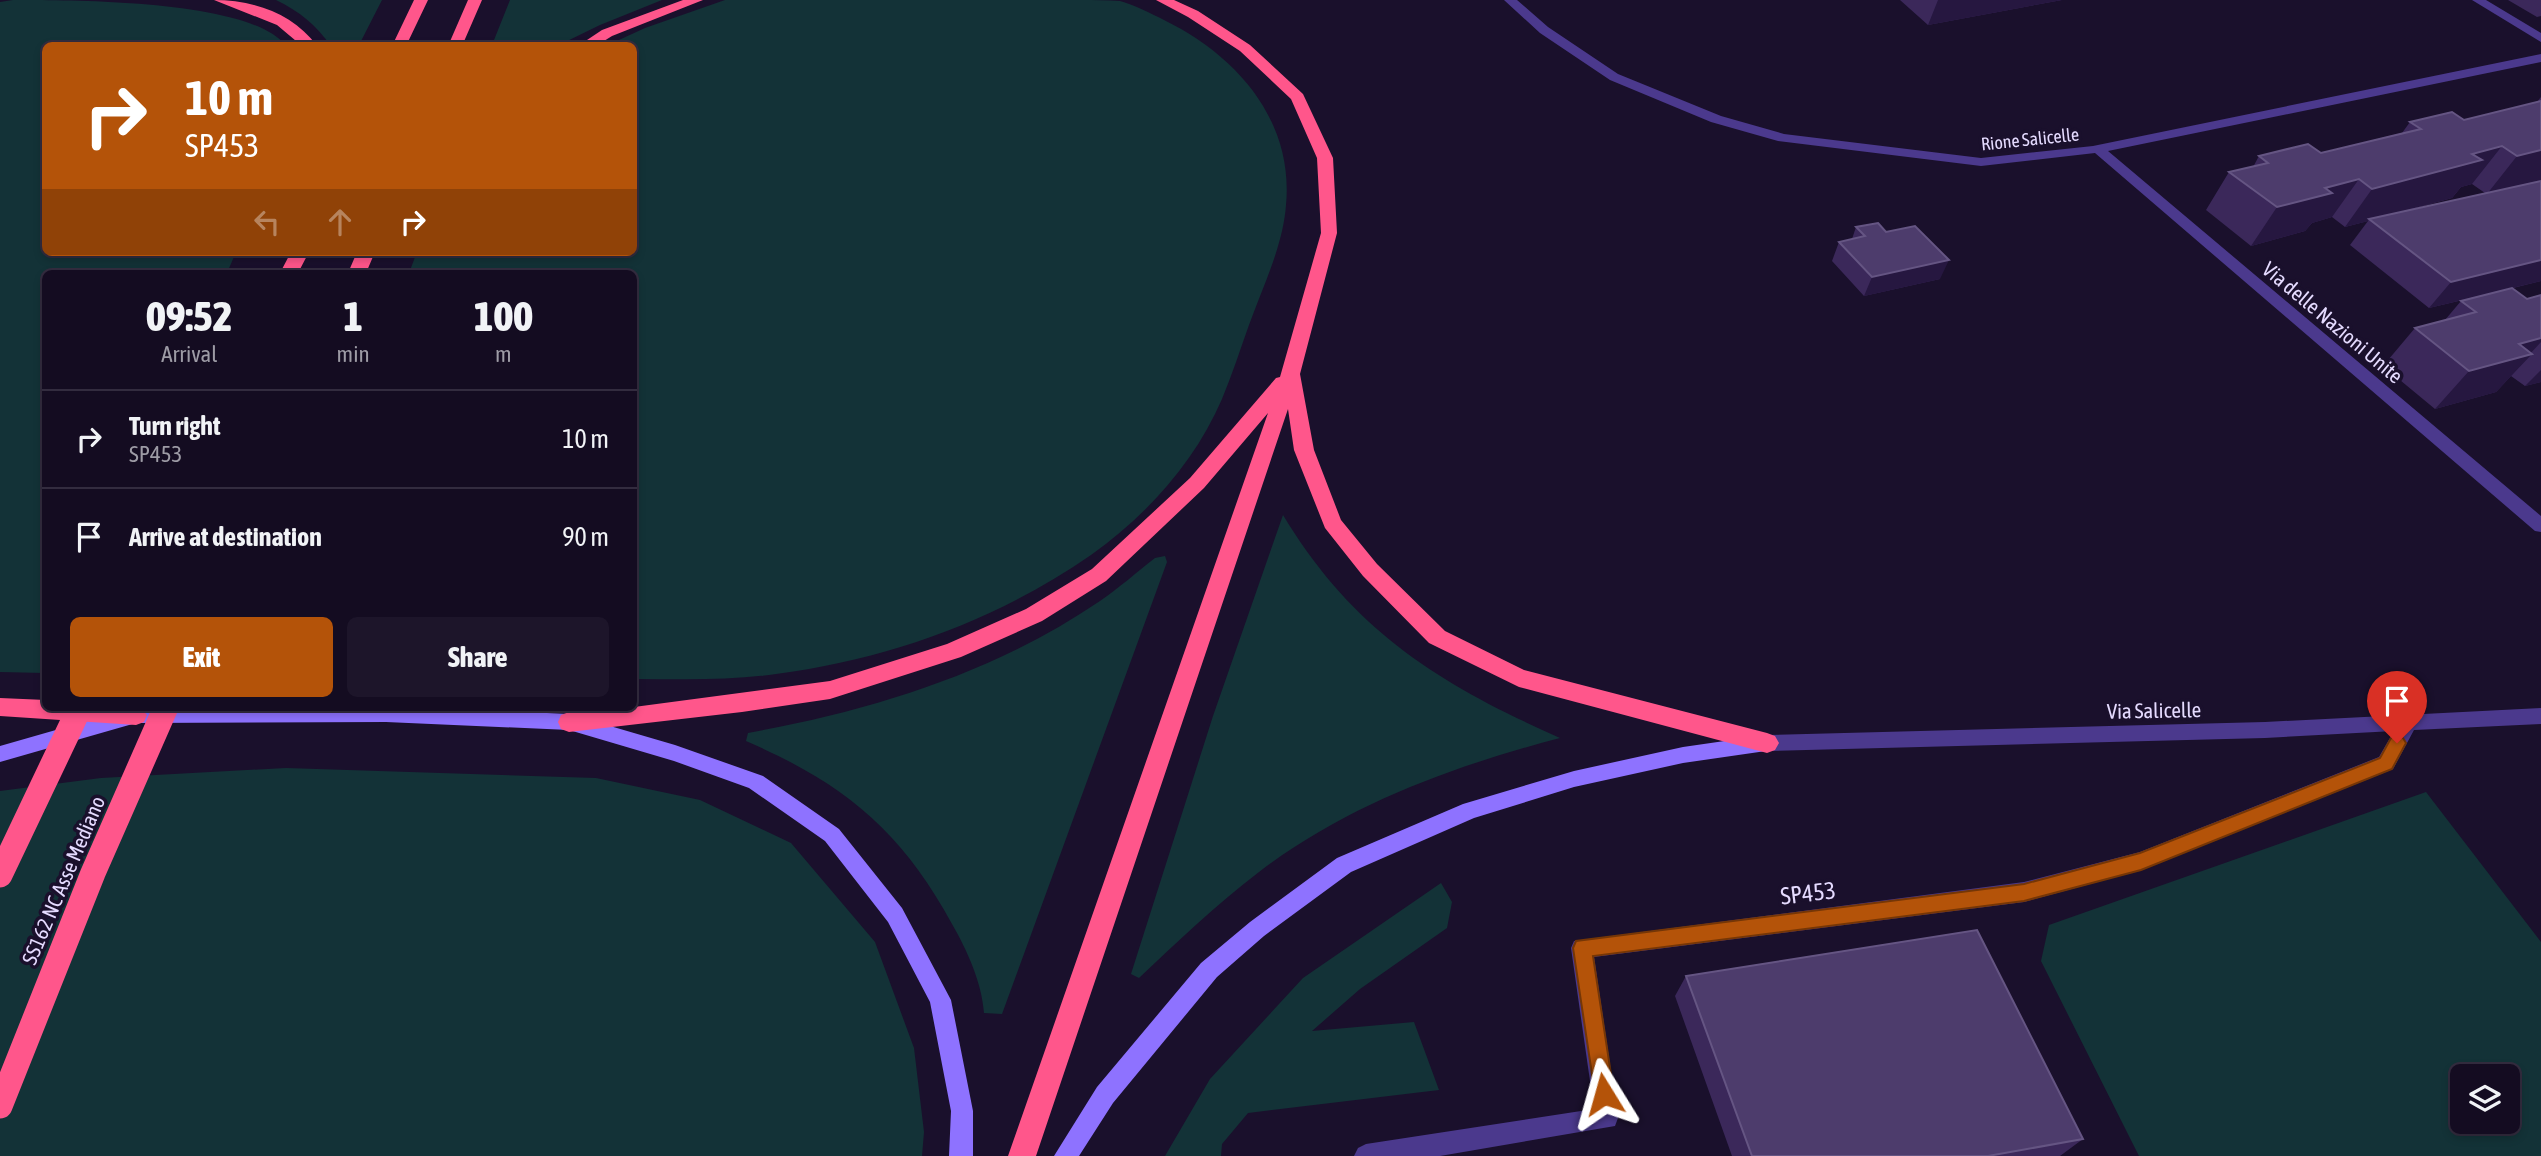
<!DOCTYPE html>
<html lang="en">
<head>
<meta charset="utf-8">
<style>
	body { margin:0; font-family:"Asap Condensed",sans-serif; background:#1d152a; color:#f1f3f6; height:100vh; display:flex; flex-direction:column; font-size:26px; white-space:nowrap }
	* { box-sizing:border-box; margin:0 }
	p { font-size:23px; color:#9d9ba5 }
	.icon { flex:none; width:38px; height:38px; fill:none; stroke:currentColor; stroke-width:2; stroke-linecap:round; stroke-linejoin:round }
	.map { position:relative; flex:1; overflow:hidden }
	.details { position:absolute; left:42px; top:270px; width:595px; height:441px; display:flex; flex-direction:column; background:#140c21; border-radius:10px; box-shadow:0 4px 10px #0003,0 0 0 2px #332c3f }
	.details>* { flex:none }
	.guide { position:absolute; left:42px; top:42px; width:595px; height:214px; border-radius:10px; box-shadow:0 4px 10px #0003,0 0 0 2px #332c3f; background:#b45309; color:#fff; overflow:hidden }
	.fabs { position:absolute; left:2450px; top:1064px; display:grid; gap:14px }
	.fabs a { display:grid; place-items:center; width:70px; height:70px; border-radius:10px; background:#140c21; box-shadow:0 4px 10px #0003,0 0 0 2px #332c3f; font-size:35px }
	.pin { position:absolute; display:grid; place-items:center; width:60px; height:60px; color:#fff; margin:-72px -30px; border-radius:50% 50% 50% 0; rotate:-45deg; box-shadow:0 0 7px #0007 }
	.pin .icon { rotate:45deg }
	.me { position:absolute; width:77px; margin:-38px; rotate:352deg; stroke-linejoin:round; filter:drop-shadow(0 0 5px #0008) }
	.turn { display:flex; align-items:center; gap:24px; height:147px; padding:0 28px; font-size:32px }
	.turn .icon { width:91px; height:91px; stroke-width:2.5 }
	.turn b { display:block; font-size:49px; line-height:60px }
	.lanes { display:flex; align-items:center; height:66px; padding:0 28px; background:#0003; justify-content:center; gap:35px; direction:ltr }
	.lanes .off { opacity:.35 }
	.eta { display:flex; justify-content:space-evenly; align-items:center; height:119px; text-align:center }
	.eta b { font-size:42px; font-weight:800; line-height:49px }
	.button { display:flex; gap:14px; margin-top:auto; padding:14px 28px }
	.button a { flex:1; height:80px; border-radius:10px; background:#b45309; color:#fff; font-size:28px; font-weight:800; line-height:80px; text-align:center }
	.button a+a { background:#1d152a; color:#f1f3f6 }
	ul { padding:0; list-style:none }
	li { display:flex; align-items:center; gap:21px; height:98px; padding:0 28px; border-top:2px solid #332c3f }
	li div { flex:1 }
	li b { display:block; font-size:26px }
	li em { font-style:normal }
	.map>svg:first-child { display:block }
	.green { fill:#133237; fill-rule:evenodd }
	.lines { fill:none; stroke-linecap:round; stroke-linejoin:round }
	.street { fill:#4b398d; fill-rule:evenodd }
	.secondary { fill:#8e72ff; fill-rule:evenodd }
	.highway { fill:#ff568b; fill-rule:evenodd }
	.highway-bridge { stroke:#ff568b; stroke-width:25 }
	.wall { fill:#3b285a; fill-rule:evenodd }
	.shaded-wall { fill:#261740 }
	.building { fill:#4d3c6c; stroke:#655583; stroke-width:2 }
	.route { fill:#b45309; stroke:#753606; stroke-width:2 }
	.labels { text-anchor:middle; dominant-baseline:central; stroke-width:7; stroke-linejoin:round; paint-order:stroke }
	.far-street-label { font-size:18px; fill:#e5dbff; stroke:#1a102c }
	.street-label { font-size:21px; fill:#e5dbff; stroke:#1a102c }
	.near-street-label { font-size:24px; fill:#e5dbff; stroke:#1a102c }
</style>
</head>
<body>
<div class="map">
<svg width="2541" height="1156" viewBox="0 0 2541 1156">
	<rect width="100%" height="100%" fill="#1a102c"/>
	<path class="green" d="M13,0c62,0 237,0 272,45l-239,1v206h190l-9,21h-181l-1,400 -45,-1v-670z
		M276,0h106l-23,45 -28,1c-15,-21 -32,-35 -55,-46z
		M510,0h152l-62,25 -41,20h-67z
		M725,0c95,0 190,0 285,0 24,0 47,0 71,0 13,0 27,0 39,1 15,4 30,12 44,19 72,35 130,100 122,185 -3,41 -23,81 -37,120 -9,25 -17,50 -27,74 -27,63 -76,117 -131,156 -94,65 -202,104 -315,119 -47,7 -95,5 -142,5v-406h-225l8,-21h217v-206l-26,-1 37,-17z
		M1283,515c70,116 156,169 277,223 -106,28 -212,66 -301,134 -43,33 -81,69 -120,106l-8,-4 82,-258z
		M1165,556l2,6 -165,452 -18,-1c-2,-30 -17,-63 -32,-89 -51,-94 -109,-141 -206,-183l2,-8c125,-23 246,-60 352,-132 19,-13 37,-29 55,-43z
		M286,768l310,10 104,22 91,43 84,99 39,106 10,84 -2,24h-922v-365l101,-13z
		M2426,792l115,150v214h-402l-98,-195 8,-36zM2462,1076h46v46h-46z
		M1441,883l11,19 -5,26 -87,61 -48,42 102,-9 25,68 -191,23 -26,31 -1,12h-56l45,-77 93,-101z"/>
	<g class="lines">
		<path class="street" d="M1504,0h13l31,27 70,47 103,42 63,18 197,24 112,-12 448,-92v8l-433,89 433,365v16l-6,-1 -440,-378 -114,13 -203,-25 -67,-19 -101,-42 -70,-47z
			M2472,0h14l55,33v9z
			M2541,708v16l-127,6 -21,39 -252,101 -117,32 -430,55 24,161 -3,8 -175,30h-86l4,-8 8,-4 228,-35 -23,-161 3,-7 450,-59 116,-30 239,-95 15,-26 -129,7 -498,13 -7,-2 -3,-6 3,-6 7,-2 498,-13z"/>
		<path class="secondary" d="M136,707h271l162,7 106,31 88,31 76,53 63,79 49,92 22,111v45h-24l2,-45 -21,-109 -42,-80 -63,-81 -76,-53 -75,-27 -105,-31 -183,-8 -250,1 -136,39v-16z
			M1766,735l7,2 3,6 -3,6 -7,2 -83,12 -109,24 -100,31 -123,54 -87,64 -47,41 -104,126 -34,53h-25l43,-69 104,-124 49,-41 87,-64 126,-54 111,-33 109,-24z"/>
		<path class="highway" d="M214,0c39,0 79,13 103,46h-15l-25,-21z
			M414,0h14l-22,46h-14z
			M468,0h14l-20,46h-14z
			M683,0h20l-91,36 -16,10h-18l24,-16z
			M1156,0h18l24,11 52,34 53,49 30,64 4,75 -37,141 14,76 27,70 36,44 68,67 79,39 243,63 8,3 4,7 -4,7 -8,3 -248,-66 -90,-44 -66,-67 -38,-48 -31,-78 -6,-41 -252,747h-28l260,-743 -64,75 -98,93 -64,40 -81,36 -131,42 -88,13 -173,20 -8,-3 -3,-7 3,-7 8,-3 65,-5 196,-26 117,-37 79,-35 66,-40 98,-91 86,-100 4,-1 41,-144 -4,-75 -26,-59 -51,-48 -52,-34z
			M291,252h18l-11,21h-18z
			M357,252h18l-9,21h-18z
			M0,698l46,2v7h94l7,8 -3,7 -8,3 -136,-9z"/>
		<path class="highway-bridge" d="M0,875l80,-168
			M0,1106l93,-233 73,-166"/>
	</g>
	<path class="wall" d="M1900,0h162l-134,25z
		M2508,0h33v16l-4,1z
		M2541,97v83l-15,4 15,-3v100l-28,7 14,11 14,-4v87l-16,4 -14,-10 -15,16 -61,17 -52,-43 32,-38 30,-8 16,-19 27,-7 -59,14 -79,-63 18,-24 -23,6 -13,-10 -20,6 -7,8 -54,15 -45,-36 23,-38 24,-5 6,-11 62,-3 81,-20 8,-11 54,-2 73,-18zM2472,184l13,9 -84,19 51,-14 9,-11z
		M1856,227l30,5 54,47 -76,17 -32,-35 7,-19 13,-3z
		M1686,976l397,163 -23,17h-328l-57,-160z"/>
	<path class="shaded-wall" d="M1938,0h124l-134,25z
		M2502,146l-30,38 -11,3 -9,11 -82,22 -1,-1 -1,2 -23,6 27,-38 100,-35z
		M2541,150v30l-54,14 30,-38z
		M2359,179l-27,38 -20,6 -7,8 -54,15 26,-39 48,-19z
		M1949,260l-9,19 -76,17 8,-19z
		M2541,260v21l-112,27 22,-26z
		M2541,338v4l-12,13 3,-1 -36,38 -61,17 34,-38 50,-27z
		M2541,370v12l-16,4z"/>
	<path class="building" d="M2541,101v49l-24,6 -15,-10 -30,8 10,6 -110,29 -13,-10 -34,9 7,5 -55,14 -48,-35 39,-9 -9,-7 49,-12 13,9 100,-24 -11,-7 42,-10 12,8z
		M2541,181v79l-90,22 -82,-63z
		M1878,223l8,9 29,-6 34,34 -77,17 -33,-35 26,-6 -9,-9z
		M2512,288l15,11 14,-4v43l-22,6 13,10 -63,17 -54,-43 61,-16 -15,-11z
		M1977,930l106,209 -95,17h-236l-66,-180z"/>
	<path class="route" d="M2397,735l6,3 3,5 -14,26 -251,101 -117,31 -431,55 21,138 -3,7 -7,3 -8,-3 -23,-153 3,-7 448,-57 116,-31 142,-56 98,-39 11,-20z"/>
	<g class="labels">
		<g class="far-street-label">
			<text transform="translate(2030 139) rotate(-6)">Rione Salicelle</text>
		</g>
		<g class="street-label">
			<text transform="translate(2333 322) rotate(40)">Via delle Nazioni Unite</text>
			<text transform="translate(2154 710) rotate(-1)">Via Salicelle</text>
			<text transform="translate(63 880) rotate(-67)">SS162 NC Asse Mediano</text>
		</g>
		<g class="near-street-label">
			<text transform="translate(1808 893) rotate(-7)">SP453</text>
		</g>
	</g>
</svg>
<div class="fabs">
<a><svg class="icon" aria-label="layers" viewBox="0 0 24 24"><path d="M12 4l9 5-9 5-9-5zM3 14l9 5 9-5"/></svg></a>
</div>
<div class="pin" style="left:2397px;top:743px;background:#d93025"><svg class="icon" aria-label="arrive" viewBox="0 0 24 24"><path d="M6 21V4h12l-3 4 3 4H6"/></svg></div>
<svg class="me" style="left:1604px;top:1094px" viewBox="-20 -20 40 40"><path d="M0-17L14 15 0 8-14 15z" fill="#b45309" stroke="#fff" stroke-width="4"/></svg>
<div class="guide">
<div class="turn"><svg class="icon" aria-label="right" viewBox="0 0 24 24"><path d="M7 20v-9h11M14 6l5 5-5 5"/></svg><div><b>10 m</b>SP453</div></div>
<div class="lanes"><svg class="icon off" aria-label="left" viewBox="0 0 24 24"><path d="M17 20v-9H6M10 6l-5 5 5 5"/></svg><svg class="icon off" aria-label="ahead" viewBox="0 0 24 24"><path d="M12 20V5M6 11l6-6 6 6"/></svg><svg class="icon" aria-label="right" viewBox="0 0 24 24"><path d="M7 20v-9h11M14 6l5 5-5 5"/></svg></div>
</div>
<section class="details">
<div class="eta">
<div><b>09:52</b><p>Arrival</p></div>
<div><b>1</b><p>min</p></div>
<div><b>100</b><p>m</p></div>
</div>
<ul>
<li><svg class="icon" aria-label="right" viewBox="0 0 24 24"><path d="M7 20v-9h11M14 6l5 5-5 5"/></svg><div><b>Turn right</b><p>SP453</p></div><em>10 m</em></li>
<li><svg class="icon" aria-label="arrive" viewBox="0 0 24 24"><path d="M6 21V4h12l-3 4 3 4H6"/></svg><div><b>Arrive at destination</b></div><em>90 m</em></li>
</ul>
<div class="button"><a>Exit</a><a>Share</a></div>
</section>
</div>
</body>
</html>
